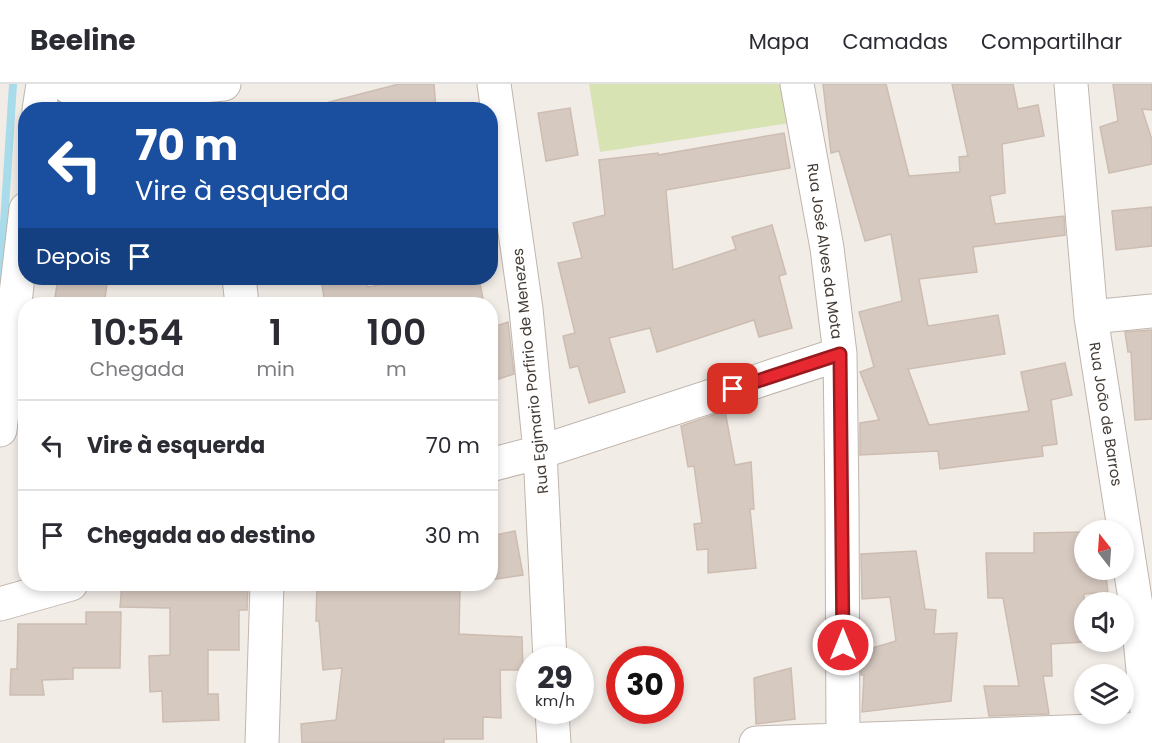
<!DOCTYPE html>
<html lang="pt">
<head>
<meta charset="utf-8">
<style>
	body { margin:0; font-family:Poppins,sans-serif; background:#f7f7f7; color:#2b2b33; height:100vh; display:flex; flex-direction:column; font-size:22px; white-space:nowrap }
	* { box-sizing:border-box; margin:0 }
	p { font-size:20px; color:#7c7c81 }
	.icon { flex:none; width:33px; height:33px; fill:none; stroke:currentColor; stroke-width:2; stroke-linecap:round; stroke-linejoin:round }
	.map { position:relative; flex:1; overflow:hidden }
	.panel { position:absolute; left:18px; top:213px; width:480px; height:294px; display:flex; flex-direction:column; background:#fff; border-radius:24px; box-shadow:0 3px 9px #0003 }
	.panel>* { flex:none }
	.top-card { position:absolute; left:18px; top:18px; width:480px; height:183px; border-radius:24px; box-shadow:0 3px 9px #0003; background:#1a4fa0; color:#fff; overflow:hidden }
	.needle { width:39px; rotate:343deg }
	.buttons { position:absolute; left:1074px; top:436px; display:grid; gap:12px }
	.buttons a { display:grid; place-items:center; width:60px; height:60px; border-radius:50%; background:#fff; box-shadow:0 3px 9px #0003; font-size:30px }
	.speed { position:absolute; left:516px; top:562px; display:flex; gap:12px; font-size:30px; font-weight:700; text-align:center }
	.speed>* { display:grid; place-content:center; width:78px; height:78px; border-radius:50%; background:#fff; box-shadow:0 3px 9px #0003; line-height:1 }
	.speed small { font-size:15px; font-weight:400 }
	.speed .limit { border:9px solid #d22; background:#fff; color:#111 }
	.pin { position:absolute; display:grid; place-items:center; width:51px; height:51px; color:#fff; margin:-26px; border-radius:12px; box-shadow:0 3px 9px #0006 }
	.me { position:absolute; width:66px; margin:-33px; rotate:0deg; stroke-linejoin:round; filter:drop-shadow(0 0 4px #0008) }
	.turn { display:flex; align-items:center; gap:21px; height:126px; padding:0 18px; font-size:27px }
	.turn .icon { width:78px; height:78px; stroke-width:2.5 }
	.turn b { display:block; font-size:42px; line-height:51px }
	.then { display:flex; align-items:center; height:57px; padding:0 18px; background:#0003; gap:12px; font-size:22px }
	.eta { display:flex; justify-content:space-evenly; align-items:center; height:102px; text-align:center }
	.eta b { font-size:36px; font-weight:600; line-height:42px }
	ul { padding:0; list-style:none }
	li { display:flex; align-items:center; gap:18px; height:90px; padding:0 18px; border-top:2px solid #e1e1e2 }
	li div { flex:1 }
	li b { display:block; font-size:22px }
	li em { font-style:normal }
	header { display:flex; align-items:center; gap:36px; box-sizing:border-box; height:84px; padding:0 30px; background:#fff; border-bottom:2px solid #e1e1e2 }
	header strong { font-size:28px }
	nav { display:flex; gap:33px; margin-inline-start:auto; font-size:21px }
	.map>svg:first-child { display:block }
	.green { fill:#d7e3b3 }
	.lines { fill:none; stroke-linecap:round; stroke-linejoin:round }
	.stream { stroke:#a8dcea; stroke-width:8 }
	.building { fill:#d6c9c0; stroke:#cdbdb1; stroke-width:1.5 }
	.minor-casing { stroke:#c0b5ad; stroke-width:35 }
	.minor { stroke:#fff; stroke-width:33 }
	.route-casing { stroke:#971a1f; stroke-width:15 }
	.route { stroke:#e82830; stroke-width:10 }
	.labels { text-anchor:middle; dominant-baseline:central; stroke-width:4.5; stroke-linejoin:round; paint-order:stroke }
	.street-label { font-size:15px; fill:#443c36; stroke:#fff }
</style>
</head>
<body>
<header>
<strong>Beeline</strong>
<nav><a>Mapa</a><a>Camadas</a><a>Compartilhar</a></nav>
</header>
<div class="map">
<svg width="1152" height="659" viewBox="0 0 1152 659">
	<rect width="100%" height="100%" fill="#f2ece7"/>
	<path class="green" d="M589,0h199l8,38 -196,30z"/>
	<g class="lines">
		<path class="stream" d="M0,202l13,-202"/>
	</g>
	<path class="building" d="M399,0h35l2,26h-106l-1,-8z
		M823,0h63l23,92 51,-4 -1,-15 9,-1 -16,-72h61l5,25 20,-4 6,31 -42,8 3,49 -15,3 5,28 69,-8 1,19 -92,12 4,25 -58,7 9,47 70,-11 7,39 -97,15 21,56 100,-14 -8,-39 44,-9 7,32 -21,5 6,44 -15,2 1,10 -103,13 -2,-18 -78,4v-32l19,-3 -19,-48 14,-5 -15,-55 43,-11 -11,-67 -26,7 -26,-90 -8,2z
		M1113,0h39v26l-10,-1 10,31v24l-43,9 -9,-46 18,-6z
		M570,24l8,47 -32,6 -8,-48z
		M784,49l6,35 -124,22 7,80 63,-21 -4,-12 40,-12 14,49 -7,2 13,52 -33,9 -5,-17 -97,32 -7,-24 -41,10 16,54 -36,11 -11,-37 -8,2 -7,-32 12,-3 -17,-70 24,-5 -9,-35 32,-8 -6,-55 59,-7v2z
		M1152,123v39l-36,4 -4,-39z
		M58,194h50l-4,26 -49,-7z
		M321,194h45l2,9 53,-9h58l4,21 -29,5h-129z
		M508,238l6,52 -24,8v-54z
		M1152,246v89l-17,1 -4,-68h-3l-3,-20z
		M725,327l10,54 16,-3 3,47h-4l6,59 -48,5v-24l-11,1 -3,-26 8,-1 -8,-57 -6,1 -7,-41z
		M515,447l8,44 -33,5v-44z
		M1084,448v38h21l3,22 -24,2v48l-33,2 1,32h-9l6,38 -60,2 -5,-30h35l-16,-88h-15l-2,-45h48v-20z
		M916,467l9,58 11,1 -2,24 23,-1 -6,68 -89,11 2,-37h-3l1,-24 34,-10 -6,-44 -28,2 -1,-45z
		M122,500h126l-1,26h-8v40h-31v44h10l1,26 -56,2 -1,-31 -12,1 -1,-36 21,-1v-47l-50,-1z
		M317,500l143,1 -1,49 63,3 1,33h-23l1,48 -18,-1v22h-39v4h-142l-1,-19 35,-4 6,-52 -19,2 -4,-49h-3z
		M86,528h35l-1,56h-47v11l-31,1 2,15h-34l1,-26h6l1,-45h68z
		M791,584l4,51 -39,5 -2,-46z"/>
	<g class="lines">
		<defs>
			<path id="minor" d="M64,0l13,8 24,3 123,-11
				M494,0l32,225 14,143 10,208
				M797,0l30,164 13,106 2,148 1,241
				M1071,0l20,233 47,301 12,125
				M39,26l4,-26
				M239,194l3,26
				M1091,233l61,-6
				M0,346l26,-221
				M490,381l50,-13 300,-98
				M0,520l71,-20
				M552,627l2,32
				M262,659l5,-159
				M756,659l393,-14"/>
		</defs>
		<use href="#minor" class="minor-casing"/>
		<use href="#minor" class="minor"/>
	</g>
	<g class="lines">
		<defs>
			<path id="route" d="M733,305l107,-35 3,291"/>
		</defs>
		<use href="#route" class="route-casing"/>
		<use href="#route" class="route"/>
	</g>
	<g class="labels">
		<g class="street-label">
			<text transform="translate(825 167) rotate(82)">Rua José Alves da Mota</text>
			<text transform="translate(530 287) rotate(-96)">Rua Egimario Porfirio de Menezes</text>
			<text transform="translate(1106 330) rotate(81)">Rua João de Barros</text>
		</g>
	</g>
</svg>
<div class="buttons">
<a><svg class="needle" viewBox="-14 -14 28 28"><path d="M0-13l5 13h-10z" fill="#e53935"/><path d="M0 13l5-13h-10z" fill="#7c7c81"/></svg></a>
<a><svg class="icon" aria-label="sound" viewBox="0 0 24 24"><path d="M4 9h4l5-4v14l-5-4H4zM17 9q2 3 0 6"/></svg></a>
<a><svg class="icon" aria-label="layers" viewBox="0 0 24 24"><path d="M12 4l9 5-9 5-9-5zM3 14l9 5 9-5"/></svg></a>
</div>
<div class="speed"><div>29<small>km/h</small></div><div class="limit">30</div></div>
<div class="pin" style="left:733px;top:305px;background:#d93025"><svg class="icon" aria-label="arrive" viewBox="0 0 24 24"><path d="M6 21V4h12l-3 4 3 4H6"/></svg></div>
<svg class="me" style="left:843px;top:561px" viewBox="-20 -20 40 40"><circle r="17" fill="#e82830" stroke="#fff" stroke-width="3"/><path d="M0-11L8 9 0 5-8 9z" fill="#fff"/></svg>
<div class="top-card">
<div class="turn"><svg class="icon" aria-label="left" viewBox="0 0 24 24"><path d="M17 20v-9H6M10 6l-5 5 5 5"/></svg><div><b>70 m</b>Vire à esquerda</div></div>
<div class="then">Depois<svg class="icon" aria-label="arrive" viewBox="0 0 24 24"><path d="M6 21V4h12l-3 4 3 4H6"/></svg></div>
</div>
<section class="panel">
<div class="eta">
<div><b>10:54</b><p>Chegada</p></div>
<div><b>1</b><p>min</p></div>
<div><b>100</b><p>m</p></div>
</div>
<ul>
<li><svg class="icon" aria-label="left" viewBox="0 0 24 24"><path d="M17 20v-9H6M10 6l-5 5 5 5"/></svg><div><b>Vire à esquerda</b></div><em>70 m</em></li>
<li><svg class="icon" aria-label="arrive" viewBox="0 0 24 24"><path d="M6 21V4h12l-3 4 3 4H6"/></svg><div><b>Chegada ao destino</b></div><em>30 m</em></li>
</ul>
</section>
</div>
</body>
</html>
